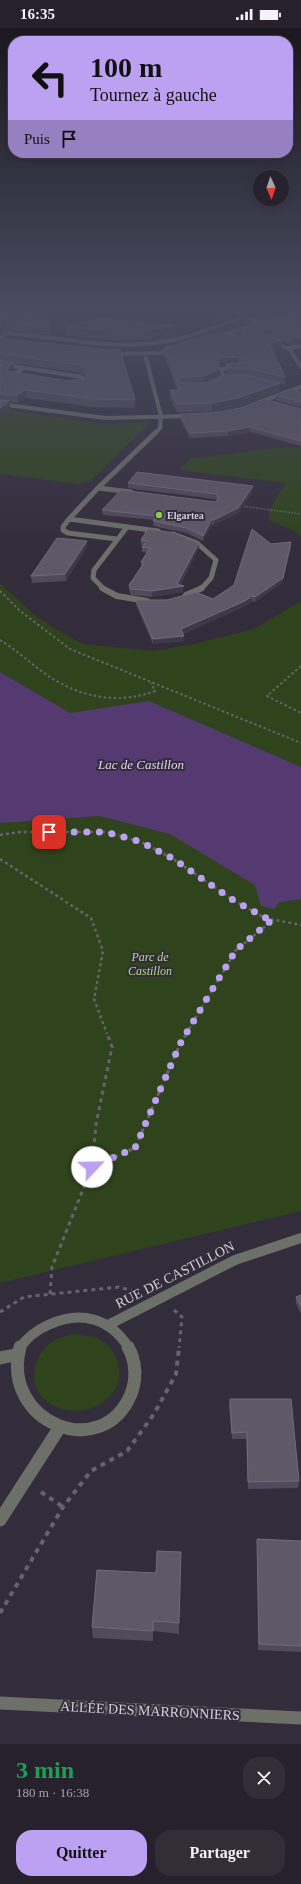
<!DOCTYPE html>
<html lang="fr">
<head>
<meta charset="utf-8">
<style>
	body { margin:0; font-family:"Times New Roman",serif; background:#322e38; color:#f1f3f6; height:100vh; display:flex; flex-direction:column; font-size:15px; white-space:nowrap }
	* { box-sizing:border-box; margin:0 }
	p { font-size:13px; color:#a4a3a9 }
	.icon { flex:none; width:22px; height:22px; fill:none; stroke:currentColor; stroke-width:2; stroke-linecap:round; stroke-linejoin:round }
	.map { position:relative; height:1716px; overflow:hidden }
	.drawer { display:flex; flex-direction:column; background:#26212c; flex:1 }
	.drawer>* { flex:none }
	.banner { position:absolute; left:8px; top:8px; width:285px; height:122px; border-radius:16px; box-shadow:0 2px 10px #0003,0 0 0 1px #423e48; background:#bca0f2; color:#111; overflow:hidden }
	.needle { width:26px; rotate:177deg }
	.fabs { position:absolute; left:253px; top:142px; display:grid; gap:8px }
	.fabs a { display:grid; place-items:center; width:36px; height:36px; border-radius:50%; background:#26212c; box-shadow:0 2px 10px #0003,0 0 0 1px #423e48; font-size:20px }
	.pin { position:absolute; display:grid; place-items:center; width:34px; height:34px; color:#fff; margin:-17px; border-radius:8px; box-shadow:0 2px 6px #0006 }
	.me { position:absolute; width:44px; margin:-22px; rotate:66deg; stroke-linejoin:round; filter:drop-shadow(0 0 3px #0008) }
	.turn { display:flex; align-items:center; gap:14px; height:84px; padding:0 16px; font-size:18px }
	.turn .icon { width:52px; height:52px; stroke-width:2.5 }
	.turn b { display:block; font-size:28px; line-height:34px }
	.then { display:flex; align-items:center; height:38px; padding:0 16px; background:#0003; gap:8px; font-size:15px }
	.round { display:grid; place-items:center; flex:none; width:42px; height:42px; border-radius:16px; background:#322e38 }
	.head { display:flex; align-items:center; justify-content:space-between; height:68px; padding:0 16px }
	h1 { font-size:24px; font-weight:700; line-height:30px; color:#1e9e55 }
	.action { display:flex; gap:8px; margin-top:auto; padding:8px 16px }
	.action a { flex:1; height:46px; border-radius:16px; background:#bca0f2; color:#111; font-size:16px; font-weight:700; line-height:46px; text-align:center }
	.action a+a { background:#322e38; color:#f1f3f6 }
	.status { display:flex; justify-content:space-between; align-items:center; height:28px; padding:0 20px; background:#26212c; direction:ltr }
	.status svg { height:11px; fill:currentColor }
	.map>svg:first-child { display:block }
	.green { fill:#2f441c }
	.water { fill:#543a71 }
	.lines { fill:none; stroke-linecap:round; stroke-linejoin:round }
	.path-far4 { stroke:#68626f; stroke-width:1.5; stroke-dasharray:1.5 1.5; stroke-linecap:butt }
	.path-far3 { stroke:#68626f; stroke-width:2; stroke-dasharray:2.5 2.5; stroke-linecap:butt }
	.path-far2 { stroke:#68626f; stroke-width:2.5; stroke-dasharray:3 3; stroke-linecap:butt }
	.path-far1 { stroke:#68626f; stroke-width:3; stroke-dasharray:4 4; stroke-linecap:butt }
	.path { stroke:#68626f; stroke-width:4; stroke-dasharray:5 5; stroke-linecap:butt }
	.street-far4 { stroke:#6c7069; stroke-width:4 }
	.street-far3 { stroke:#6c7069; stroke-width:5 }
	.street-far2 { stroke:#6c7069; stroke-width:6 }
	.street-far1 { stroke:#6c7069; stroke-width:10 }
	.street { stroke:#6c7069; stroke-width:13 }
	.wall { fill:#514a5a; fill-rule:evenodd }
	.shaded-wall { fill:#3f3848 }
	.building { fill:#5f5867; stroke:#716b79 }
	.route { stroke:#bca0f2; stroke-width:7; stroke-dasharray:0 12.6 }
	.poi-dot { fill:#8bce46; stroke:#332c3b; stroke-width:1.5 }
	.labels { text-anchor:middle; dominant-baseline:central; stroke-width:4; stroke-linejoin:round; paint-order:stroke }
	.far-poi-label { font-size:10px; font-weight:bold; fill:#d4d0d9; stroke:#332c3b; text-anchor:start }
	.park-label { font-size:12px; font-style:italic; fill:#afde88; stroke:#332c3b }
	.water-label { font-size:13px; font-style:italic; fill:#e1d3f5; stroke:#332c3b }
	.near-street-label { font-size:14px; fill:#d4d0d9; stroke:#332c3b }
</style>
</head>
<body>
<div class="status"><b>16:35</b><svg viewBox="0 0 49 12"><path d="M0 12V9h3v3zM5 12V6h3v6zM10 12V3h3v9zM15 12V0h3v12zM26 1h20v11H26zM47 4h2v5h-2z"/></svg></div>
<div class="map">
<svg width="301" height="1716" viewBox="0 0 301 1716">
	<rect width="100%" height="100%" fill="#332c3b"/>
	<path class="green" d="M9,382l93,14 49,-2 -60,58 -12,4 -79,-10v-58z
		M285,419l16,1v90l-5,-6 -27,-12v-10l17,-27 -107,-13 11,-11z
		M0,555l38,35 44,26 72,7 35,-6 65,-16 47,-28v610l-301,72z
		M73,1306c6,1 15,1 21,3 10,3 18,11 22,20 19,44 -44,72 -74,40 -15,-15 -7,-45 11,-56 5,-3 14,-5 20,-7z"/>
	<path class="water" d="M0,644l70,41 79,-12 152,66v132l-21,3 -6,7 -13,-3 -6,-21 -85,-51 -71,-18 -99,7z"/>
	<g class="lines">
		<path class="path-far4" d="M241,478l60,8"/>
		<path class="path-far3" d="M0,563l20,20 50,38 231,94
			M0,612c17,10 31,24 47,35 32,22 71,30 108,16l-4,-8
			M301,638l-34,30 34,17"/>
		<path class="path-far2" d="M0,807l20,-3h86l35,10 31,16 61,42 32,18 36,7
			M0,831l91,59 12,33 -9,48 13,35
			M186,1006l50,-84 37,-30"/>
		<path class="path-far1" d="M92,1139l43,-19 45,-104 7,-11
			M50,1266l2,-27 40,-100 4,-43 16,-77 -5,-14
			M174,1282l8,7 -3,31
			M0,1284l24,-15 95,-10 14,4"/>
		<path class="path" d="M41,1464l22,15
			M0,1585l63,-106 28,-36 36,-20 27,-37 22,-40 3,-27"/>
		<path class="street-far4" d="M227,281l17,8 18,5
			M216,309l42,-13
			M0,310l6,-5c52,4 104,17 156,9 28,-4 55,-16 82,-25
			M272,313l18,9 11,17
			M289,320l12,-2
			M110,326l50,-1 14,-3
			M146,330l15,58 -1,12 -5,5
			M0,336l82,13 1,6 -6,2
			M14,350l-3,-2 13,-8
			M224,351l-3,-10 15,-1
			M257,375l44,-16
			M0,376l105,14 86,-2"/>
		<path class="street-far3" d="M98,460l33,4
			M69,491l29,-31 58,-56
			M173,506l24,9 19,17 -5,18 -10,11
			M117,511l-49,-6 -5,-3v-3l6,-8 89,12
			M104,561l-11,-11 1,-8 33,-43"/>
		<path class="street-far2" d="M102,560l15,8 30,5
			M186,567l16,-7"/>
		<path class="street-far1" d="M108,1297l127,-65 66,-22
			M20,1320c7,-11 17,-18 28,-23 33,-15 62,-7 81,23"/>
		<path class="street" d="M20,1319c-20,75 82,117 111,47 6,-15 5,-33 -3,-47
			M0,1330l15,-3
			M0,1492l58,-90
			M0,1675l301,15"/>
	</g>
	<path class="wall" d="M0,281h32l-8,3 25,15v7l-44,-4 -5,4z
		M200,281h30l5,3v4z
		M236,281h55l-28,10 -18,-5z
		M301,281v33l-11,2 -9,-4v7l-9,2 13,28 -1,8 -4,-1 -1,7 -41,16 -26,5h-35l-7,-14v-8h7l-13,-34v-8l77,-12 7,-5v-5zM226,337v10l-6,2v-8l-1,-3z
		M175,298v10l-17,3 -1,-2 -6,3 -28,1 -56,-5 -1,-9z
		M0,310l108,12 27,50v8l-44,-1 -65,-9 -8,5 -9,-1 1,7 -10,7zM14,335l66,10 5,2v2l-1,2 -15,2 -58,-9 3,-2z
		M301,364v15l-26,-7 1,-5z
		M301,381v37l-51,-14 -22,4 -38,2 -10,-19v-5z
		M128,455l125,3v5l-15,22 -25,12 -1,-1 -9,17 -16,-8 -34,-7 1,-6 -51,-5 -1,-5 113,-8 2,-1 -1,-2 -88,-11z
		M141,512l58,8 -19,37 3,7 -31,5 -21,-2 -2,-5v-5l12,-18v-5l6,-9 -5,-1v-5l1,-1 -2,-1z
		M87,513v6l-21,34 -34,2 -1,-7z
		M271,516l20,3 -9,36 -27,19 -3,-1 -7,5 -62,28 1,7 -31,3 -17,-39v-5l77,-1 21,-14z
		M301,1267v19l-5,-11v-6z
		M230,1371l69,82 -1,7 -50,1 -2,-50h-14l-3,-33z
		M257,1511l44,2v111l-43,-2 -1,-104z
		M97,1542l82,53v11l-26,-3v10l-60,-3 -1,-11z"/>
	<path class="shaded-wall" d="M9,281h23l-24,7z
		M278,281h13l-28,10v-5z
		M5,295v7l-5,4v-7z
		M175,298v10l-17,3v-10z
		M157,299v10l-6,3v-10z
		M301,309v5l-11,2v-4z
		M281,312v7l-12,3v-7z
		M238,329v8l-19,1 -1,-4 1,-4z
		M14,335v7l-6,4v-7z
		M220,341v8l-16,7v-8z
		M182,349v7l-3,-4z
		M280,355l-1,8 -41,16 -26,5v-9z
		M26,362v8l-8,5 -1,-8z
		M9,373l1,8 -10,7v-8z
		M250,399v5l-22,4v-5z
		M253,458v5l-15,22 -25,12 1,-5z
		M212,491v5l-9,17v-5z
		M87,513v6l-21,34 -1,-7z
		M291,514v5l-9,36 -27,19v-5z
		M199,515v5l-21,39 6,-1 -1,6 -31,5v-6l25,-7z
		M252,568v5l-7,5 -64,29v-6z
		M184,608v5l-31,3v-5z"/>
	<path class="building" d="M0,281h9l-2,1 38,4 4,13 -44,-4 -5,4z
		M222,281h8l5,3z
		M246,281h32l-15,5z
		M301,281v28l-11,3 -14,-8 -28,-6z
		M101,290l74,8 -17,3 -1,-2 -6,3 -28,1 -57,-4z
		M243,302l23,4 15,6 -12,3 16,34 -37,-9h-21l-1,-4 15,-1v-4l-3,-2 -19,1 -1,4 2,7 -16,7 -22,1 -3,3 3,3h23l20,-8h22l33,8 -42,15 -26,5 -35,1 -7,-14h10l-16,-42 52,-15 25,3z
		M0,310l108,12h12l15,50 -44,-1 -65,-9 -9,5 -17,-1v-34l14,3 -6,4v4l61,10 15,-2 2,-3 -1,-8 -5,-3 -80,-11z
		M291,361l10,3v10l-25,-7z
		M264,371l37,10v32l-51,-14 -22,4 -38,2 -10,-19 33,-1 27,-5z
		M0,372l9,1 -9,7z
		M137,444l116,14 -15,22 -24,12 -2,-1 -9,17 -16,-8 -34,-7 4,-5 -55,-6 19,-20 94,12 4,-3 -3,-5 -88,-11z
		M148,501l27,4 24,10 -22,41 7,2 -32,5 -21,-2 -2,-4 15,-22 -3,-1 9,-14 -8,-1 5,-6 -6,-1z
		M252,501l19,15 20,-2 -8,36 -28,19 -3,-1 -7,5 -64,28 3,7 -31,3 -17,-39h31l29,-8 17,7 21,-14z
		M57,510l30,3 -22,33 -34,2z
		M301,1267v11l-5,-9z
		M230,1371h61l8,82 -51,1 -1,-50 -15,1z
		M257,1511l44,2v105l-42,-2z
		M157,1523l24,1 -2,71 -26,-2v10l-61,-4 5,-57 59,3z"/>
	<linearGradient id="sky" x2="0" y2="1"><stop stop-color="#1c1820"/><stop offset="0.54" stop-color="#4a4b60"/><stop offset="1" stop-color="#4a4b60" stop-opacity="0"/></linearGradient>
	<rect width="301" height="522" fill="url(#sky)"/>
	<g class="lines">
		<path class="route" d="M49,804h57l35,10 31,16 61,42 33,18 7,1 -37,31 -24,40 -32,54 -45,104 -43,19"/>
	</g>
	<circle class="poi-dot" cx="159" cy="487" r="4"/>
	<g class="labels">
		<g class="far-poi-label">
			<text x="167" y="487">Elgartea</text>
		</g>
		<g class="park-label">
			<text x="150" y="929">Parc de<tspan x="150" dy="14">Castillon</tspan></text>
		</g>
		<g class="water-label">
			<text x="141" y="736">Lac de Castillon</text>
		</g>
		<g class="near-street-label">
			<text transform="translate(175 1247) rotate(-27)">RUE DE CASTILLON</text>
			<text transform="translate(150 1683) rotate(3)">ALLÉE DES MARRONNIERS</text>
		</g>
	</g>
</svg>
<div class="fabs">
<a><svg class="needle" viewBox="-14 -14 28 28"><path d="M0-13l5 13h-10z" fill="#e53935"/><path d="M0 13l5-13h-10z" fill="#a4a3a9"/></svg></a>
</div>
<div class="pin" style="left:49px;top:804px;background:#d93025"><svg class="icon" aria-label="arrive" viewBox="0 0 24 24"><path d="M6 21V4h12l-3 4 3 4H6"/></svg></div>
<svg class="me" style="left:92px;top:1139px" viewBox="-20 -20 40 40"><circle r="19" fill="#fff"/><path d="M0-13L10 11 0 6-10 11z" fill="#bca0f2"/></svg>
<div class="banner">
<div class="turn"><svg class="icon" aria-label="left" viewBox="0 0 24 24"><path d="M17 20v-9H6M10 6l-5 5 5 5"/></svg><div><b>100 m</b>Tournez à gauche</div></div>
<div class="then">Puis<svg class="icon" aria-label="arrive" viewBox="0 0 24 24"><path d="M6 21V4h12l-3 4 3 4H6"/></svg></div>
</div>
</div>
<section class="drawer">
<div class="head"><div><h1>3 min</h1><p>180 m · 16:38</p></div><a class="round"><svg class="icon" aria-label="close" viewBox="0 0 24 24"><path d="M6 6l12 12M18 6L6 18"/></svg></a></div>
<div class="action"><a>Quitter</a><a>Partager</a></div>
</section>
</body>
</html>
